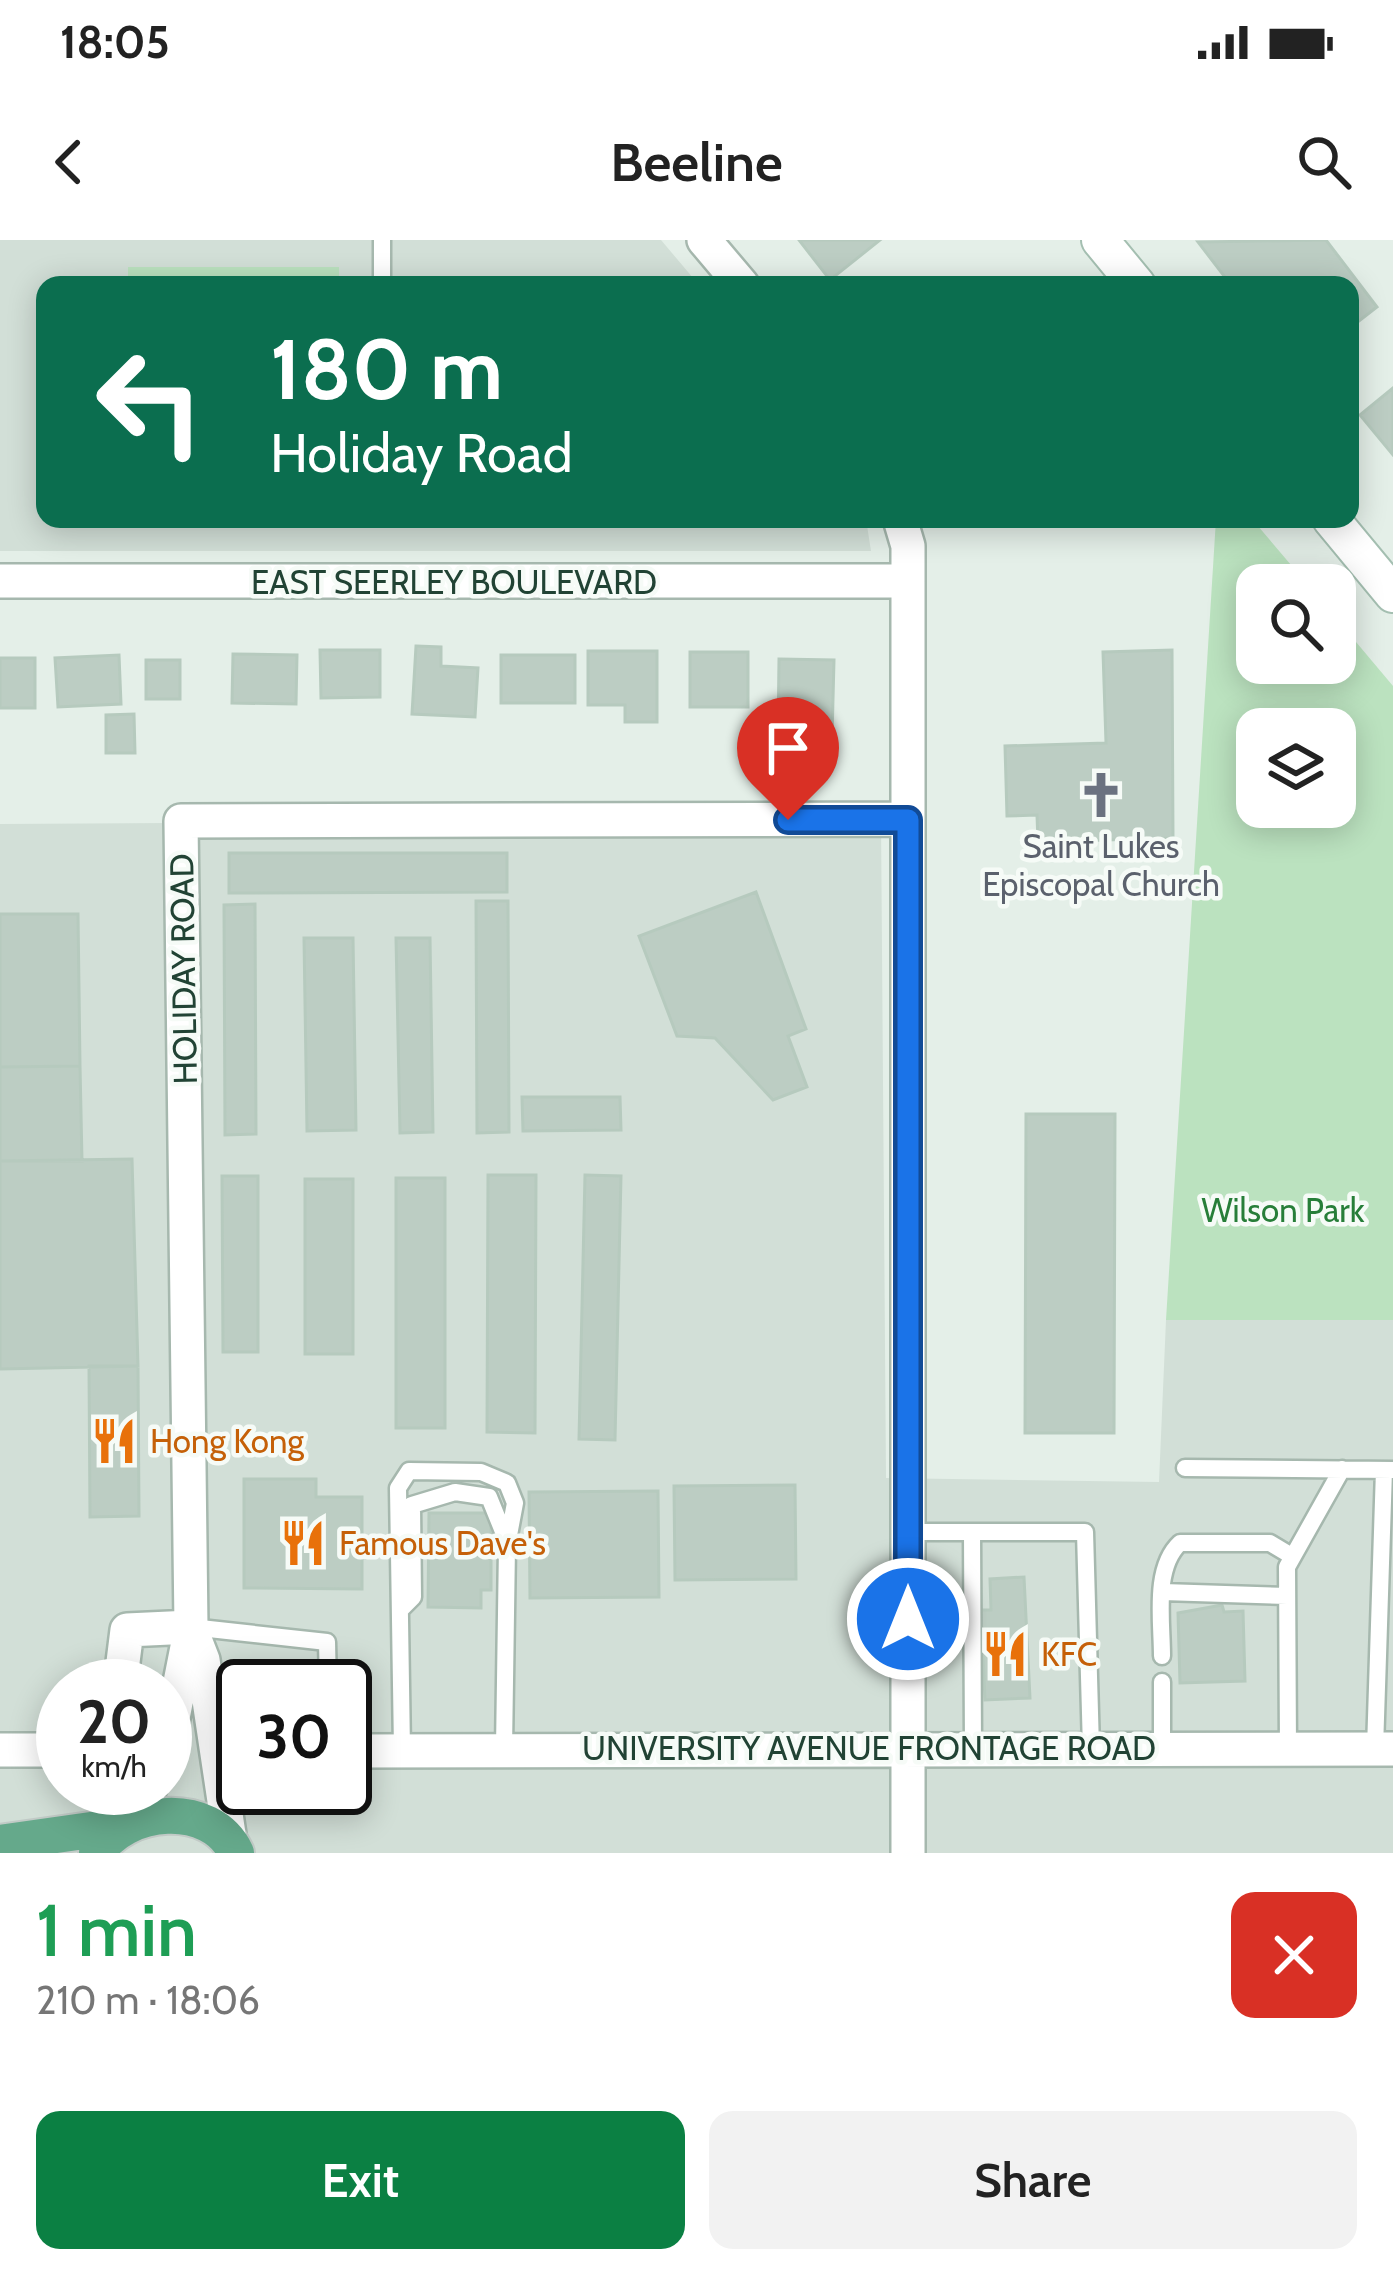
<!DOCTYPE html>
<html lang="en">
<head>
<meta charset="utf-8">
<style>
	body { margin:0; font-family:Cabin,sans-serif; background:#f2f2f2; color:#222; height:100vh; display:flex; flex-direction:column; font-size:45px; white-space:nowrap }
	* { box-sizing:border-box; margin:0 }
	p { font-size:39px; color:#767676 }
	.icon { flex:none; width:66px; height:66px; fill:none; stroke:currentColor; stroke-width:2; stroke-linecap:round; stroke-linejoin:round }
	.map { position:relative; height:1613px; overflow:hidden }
	.details { display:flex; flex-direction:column; background:#fff; flex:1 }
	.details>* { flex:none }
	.hud { position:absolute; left:36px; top:36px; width:1323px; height:252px; border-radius:24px; box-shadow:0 6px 30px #0003; background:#0b6e4f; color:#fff; overflow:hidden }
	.controls { position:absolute; left:1236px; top:324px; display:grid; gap:24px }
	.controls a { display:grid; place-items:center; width:120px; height:120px; border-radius:24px; background:#fff; box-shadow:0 6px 30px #0003; font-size:60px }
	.speed { position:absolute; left:36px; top:1419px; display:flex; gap:24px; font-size:60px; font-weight:700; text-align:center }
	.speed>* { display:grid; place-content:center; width:156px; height:156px; border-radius:50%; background:#fff; box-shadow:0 6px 30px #0003; line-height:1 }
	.speed small { font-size:30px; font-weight:400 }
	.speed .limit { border:6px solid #111; border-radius:18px; background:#fff; color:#111 }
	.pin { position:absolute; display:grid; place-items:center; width:102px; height:102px; color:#fff; margin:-123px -51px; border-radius:50% 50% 50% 0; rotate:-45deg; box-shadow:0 0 12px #0007 }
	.pin .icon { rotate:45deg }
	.me { position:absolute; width:132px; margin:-66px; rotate:0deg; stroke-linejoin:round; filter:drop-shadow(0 0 9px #0008) }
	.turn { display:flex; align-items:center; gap:42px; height:252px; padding:0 36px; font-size:54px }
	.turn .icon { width:156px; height:156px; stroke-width:2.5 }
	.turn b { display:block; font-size:84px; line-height:102px }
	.round { display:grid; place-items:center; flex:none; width:126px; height:126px; border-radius:24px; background:#f2f2f2 }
	.summary { display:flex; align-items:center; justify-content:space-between; height:204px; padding:0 36px }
	h1 { font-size:72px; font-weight:600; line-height:90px; color:#1e9e55 }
	.action { display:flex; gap:24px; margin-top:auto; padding:24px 36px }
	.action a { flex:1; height:138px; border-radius:24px; background:#0b8043; color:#fff; font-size:48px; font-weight:600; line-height:138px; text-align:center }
	.action a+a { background:#f2f2f2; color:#222 }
	.status { display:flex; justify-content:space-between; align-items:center; height:84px; padding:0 60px; background:#fff; direction:ltr }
	.status svg { height:33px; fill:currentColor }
	header { display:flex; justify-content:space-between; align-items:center; height:156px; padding:0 36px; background:#fff; font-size:54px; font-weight:600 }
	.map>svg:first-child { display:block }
	.built { fill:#d2dfd7; fill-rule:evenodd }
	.green { fill:#bbe2bf; fill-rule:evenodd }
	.building { fill:#bccdc3; stroke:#b6cabe; stroke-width:3 }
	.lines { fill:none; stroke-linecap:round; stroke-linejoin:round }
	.lane-casing { stroke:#a6b8ae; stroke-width:21 }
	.street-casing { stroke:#a6b8ae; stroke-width:38 }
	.secondary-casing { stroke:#a4bfb1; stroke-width:40 }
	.primary-casing { stroke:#c1cac6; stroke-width:40 }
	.lane { stroke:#fff; stroke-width:16 }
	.street { stroke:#fff; stroke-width:33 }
	.secondary { stroke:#fff; stroke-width:36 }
	.primary { stroke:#65a98b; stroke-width:36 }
	.route-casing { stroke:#114b97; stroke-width:30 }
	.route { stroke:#1a73e8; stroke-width:21 }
	.labels { text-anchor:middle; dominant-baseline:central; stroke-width:9; stroke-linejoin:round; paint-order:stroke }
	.street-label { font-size:33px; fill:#214334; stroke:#f6fbf7 }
	.worship-label { font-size:33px; fill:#5b616d; stroke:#f6fbf7 }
	.park-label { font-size:33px; fill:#277e39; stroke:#f6fbf7 }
	.food-label { font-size:33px; fill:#c56008; stroke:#f6fbf7; text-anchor:start }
</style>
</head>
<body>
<div class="status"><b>18:05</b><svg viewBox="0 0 49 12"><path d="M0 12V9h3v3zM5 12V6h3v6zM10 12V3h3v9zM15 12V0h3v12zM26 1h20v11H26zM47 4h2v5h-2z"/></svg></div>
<header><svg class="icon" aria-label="back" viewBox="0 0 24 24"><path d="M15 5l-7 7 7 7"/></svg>Beeline<svg class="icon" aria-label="search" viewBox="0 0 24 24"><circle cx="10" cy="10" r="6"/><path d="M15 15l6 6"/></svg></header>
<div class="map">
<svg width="1393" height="1613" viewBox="0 0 1393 1613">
	<rect width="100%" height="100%" fill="#e4efe8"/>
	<path class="built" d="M0,0h661l38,45h-654v234h821l5,32h-871z
		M881,579l5,659 273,4 7,-162h227v533h-1393v-1029zM63,1446h102v102h-102zM243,1446h102v102h-102z"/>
	<path class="green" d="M128,27h211v18h-211z
		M1216,279h36l56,66h-51v78h78v-46l58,69v634h-227zM1335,489v78h-78v-78z"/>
	<path class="building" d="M799,0h81l-50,40z
		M1326,0l51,67 -27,21v-43h-82l-5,-7 -9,7h-23l-33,-43z
		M1393,148v67l-33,-40z
		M416,406l25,1v19l37,2 -3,49 -63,-3z
		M320,410h60v47l-59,1z
		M1172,410l1,188 -135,4 -1,-27 -30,1 -2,-70 101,-3 -3,-91z
		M588,411h69v71h-32v-17h-37z
		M690,412h58v55h-58z
		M233,414l64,1 -1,49 -64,-1z
		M119,415l2,49 -63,3 -3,-49z
		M501,415h74v48h-74z
		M0,418h35v50h-35z
		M779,419l55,1 -2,78 -54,-1z
		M146,420h34v39h-34z
		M134,474l1,39h-29v-38z
		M229,613h278v39l-278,1z
		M756,652l50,137 -18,7 19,51 -34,13 -58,-62 -38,-2 -38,-100z
		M476,661h32l1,231 -32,1z
		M255,664l1,230 -31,1 -1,-230z
		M0,674h78l2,152 -80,1z
		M304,698h49l3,192 -49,1z
		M396,698h34l3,194 -33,1z
		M80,826l2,95h-82v-94z
		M522,857h98l1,33 -98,1z
		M1026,874h89l-1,319h-89z
		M132,919l6,207 -138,3v-208z
		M488,935h48l-1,258 -48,-1z
		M585,935l36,1 -6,264 -36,-1z
		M222,936h36v176h-35z
		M396,938h49v250h-49z
		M305,939h48v175h-48z
		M89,1126h49l1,150 -49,1z
		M244,1239h72v18h46v92l-118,-1z
		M795,1245l1,94 -121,1 -1,-94z
		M658,1251l1,106 -129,1 -1,-106z
		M429,1273h62v77h-10v18l-53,-1z
		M1024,1337l6,121 -45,2 -4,-90h10l-1,-31z
		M1222,1365l2,7 19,-1 2,70 -65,2 -2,-70z"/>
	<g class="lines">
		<defs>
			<path id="lane" d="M382,0v45
				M1185,1228l208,2
				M908,1292h177l6,217
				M972,1292l1,217
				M1163,1352l124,4
				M401,1369l12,-12 -1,-92 43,-13 34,5 17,42
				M191,1387l136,15 1,44
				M1162,1416c0,-35 -9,-88 18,-113h90l20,12
				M1162,1442v67
				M1288,1509l-1,-182 55,-98
				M1375,1509l9,-279
				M402,1510l-4,-262 11,-17 72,1 26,11 8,20 -8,43 -3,202"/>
			<path id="street" d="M704,0l38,45
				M900,279l8,27v1307
				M0,341h908
				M191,1389l12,31 27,181
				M120,1446l7,-56 64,-3
				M0,1510h63
				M345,1511l1048,-2
				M165,1518l26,-131 -10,-806 726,-2
				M134,1580l16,-32"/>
			<path id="secondary" d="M1100,0l37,45
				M1331,279l62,75"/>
			<path id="primary" d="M0,1603l119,-17
				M97,1613c27,-45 114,-54 139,0"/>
		</defs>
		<use href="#lane" class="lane-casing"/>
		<use href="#street" class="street-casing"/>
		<use href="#secondary" class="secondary-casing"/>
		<use href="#primary" class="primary-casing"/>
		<use href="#lane" class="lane"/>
		<use href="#street" class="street"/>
		<use href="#secondary" class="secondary"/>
		<use href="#primary" class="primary"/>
	</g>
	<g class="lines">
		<defs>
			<path id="route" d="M788,580h120v799"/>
		</defs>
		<use href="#route" class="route-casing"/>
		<use href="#route" class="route"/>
	</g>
	<defs>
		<symbol id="church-bare" viewBox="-9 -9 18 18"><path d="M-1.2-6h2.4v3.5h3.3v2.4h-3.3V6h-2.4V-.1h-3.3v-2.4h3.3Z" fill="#6b7280" stroke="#f6fbf7" stroke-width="2.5" paint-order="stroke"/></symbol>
		<symbol id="restaurant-bare" viewBox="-9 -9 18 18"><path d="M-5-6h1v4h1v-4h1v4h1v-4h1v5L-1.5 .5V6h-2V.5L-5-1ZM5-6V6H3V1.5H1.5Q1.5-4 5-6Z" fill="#e8710a" stroke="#f6fbf7" stroke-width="2.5" paint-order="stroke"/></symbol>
	</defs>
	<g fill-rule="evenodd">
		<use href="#church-bare" x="1068" y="522" width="66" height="66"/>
		<use href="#restaurant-bare" x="81" y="1168" width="66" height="66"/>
		<use href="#restaurant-bare" x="270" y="1270" width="66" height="66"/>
		<use href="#restaurant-bare" x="972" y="1381" width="66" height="66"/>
	</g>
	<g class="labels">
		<g class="street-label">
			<text x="454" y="342">EAST SEERLEY BOULEVARD</text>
			<text transform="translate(183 729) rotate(-91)">HOLIDAY ROAD</text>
			<text x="869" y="1508">UNIVERSITY AVENUE FRONTAGE ROAD</text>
		</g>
		<g class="worship-label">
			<text x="1101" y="606">Saint Lukes<tspan x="1101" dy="38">Episcopal Church</tspan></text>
		</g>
		<g class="park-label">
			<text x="1283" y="970">Wilson Park</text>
		</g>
		<g class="food-label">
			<text x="150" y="1201">Hong Kong</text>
			<text x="339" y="1303">Famous Dave's</text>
			<text x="1041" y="1414">KFC</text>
		</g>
	</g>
</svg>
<div class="controls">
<a><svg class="icon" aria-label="search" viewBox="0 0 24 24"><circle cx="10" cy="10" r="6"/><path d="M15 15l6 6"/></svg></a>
<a><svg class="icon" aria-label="layers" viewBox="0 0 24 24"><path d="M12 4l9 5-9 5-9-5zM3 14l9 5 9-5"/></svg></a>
</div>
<div class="speed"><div>20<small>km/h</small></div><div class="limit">30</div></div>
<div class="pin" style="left:788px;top:580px;background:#d93025"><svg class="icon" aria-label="arrive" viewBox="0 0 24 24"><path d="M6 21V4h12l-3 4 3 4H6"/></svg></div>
<svg class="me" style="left:908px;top:1379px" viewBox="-20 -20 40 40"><circle r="17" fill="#1a73e8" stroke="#fff" stroke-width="3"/><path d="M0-11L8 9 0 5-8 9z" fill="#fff"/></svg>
<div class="hud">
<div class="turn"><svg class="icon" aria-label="left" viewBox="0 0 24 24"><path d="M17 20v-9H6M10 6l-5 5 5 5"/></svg><div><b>180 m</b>Holiday Road</div></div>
</div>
</div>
<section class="details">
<div class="summary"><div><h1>1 min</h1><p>210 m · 18:06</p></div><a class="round" style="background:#d93025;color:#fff"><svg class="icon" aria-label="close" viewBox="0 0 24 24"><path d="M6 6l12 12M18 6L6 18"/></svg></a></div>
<div class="action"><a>Exit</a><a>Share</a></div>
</section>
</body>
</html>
